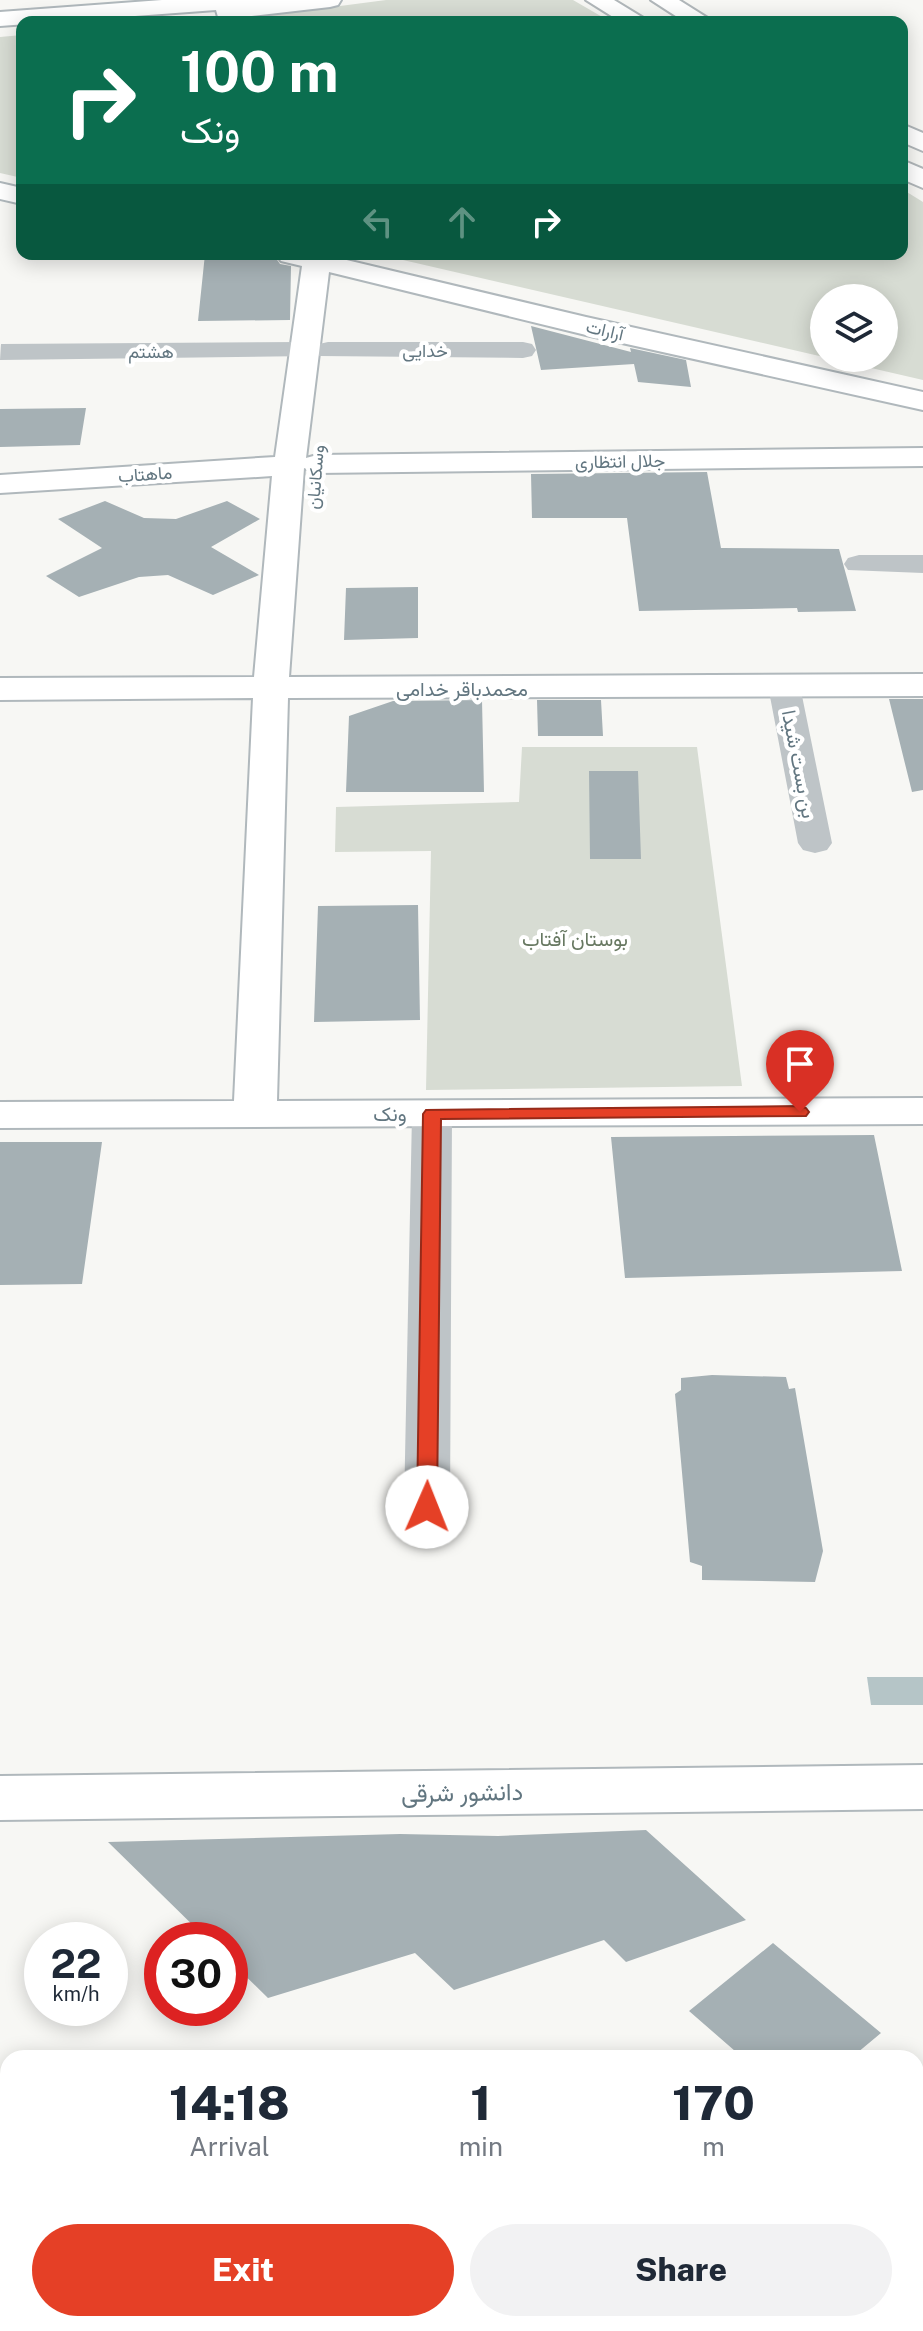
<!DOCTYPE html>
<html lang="en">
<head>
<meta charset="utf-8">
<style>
	body { margin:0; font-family:"Public Sans",Vazirmatn,sans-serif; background:#f2f2f3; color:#1f2937; height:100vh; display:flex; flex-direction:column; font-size:30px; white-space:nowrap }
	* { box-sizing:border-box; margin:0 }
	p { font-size:26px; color:#747a83 }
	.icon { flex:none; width:44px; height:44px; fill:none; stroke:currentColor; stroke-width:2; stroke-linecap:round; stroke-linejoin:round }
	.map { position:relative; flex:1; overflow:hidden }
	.sheet { position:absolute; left:0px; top:2050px; width:924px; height:282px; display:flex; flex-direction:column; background:#fff; border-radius:24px 24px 0 0; box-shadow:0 4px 20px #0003 }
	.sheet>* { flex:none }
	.banner { position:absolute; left:16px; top:16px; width:892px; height:244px; border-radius:16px; box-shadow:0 4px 20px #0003; background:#0b6e4f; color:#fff; overflow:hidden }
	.fabs { position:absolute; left:810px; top:284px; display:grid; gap:16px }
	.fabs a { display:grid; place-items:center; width:88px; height:88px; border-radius:50%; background:#fff; box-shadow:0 4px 20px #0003; font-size:40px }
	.speed { position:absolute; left:24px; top:1922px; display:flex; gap:16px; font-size:40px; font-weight:700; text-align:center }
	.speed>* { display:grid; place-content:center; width:104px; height:104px; border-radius:50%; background:#fff; box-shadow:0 4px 20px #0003; line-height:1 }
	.speed small { font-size:20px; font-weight:400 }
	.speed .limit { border:12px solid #d22; background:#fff; color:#111 }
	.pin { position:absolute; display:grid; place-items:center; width:68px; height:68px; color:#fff; margin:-82px -34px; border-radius:50% 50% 50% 0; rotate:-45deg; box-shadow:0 0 8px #0007 }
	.pin .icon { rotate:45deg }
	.me { position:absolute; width:88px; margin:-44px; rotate:1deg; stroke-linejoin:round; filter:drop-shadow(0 0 6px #0008) }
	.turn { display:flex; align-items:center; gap:28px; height:168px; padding:0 32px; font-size:36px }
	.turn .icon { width:104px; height:104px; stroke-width:2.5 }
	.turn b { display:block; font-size:56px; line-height:68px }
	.lanes { display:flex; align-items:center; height:76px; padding:0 32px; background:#0003; justify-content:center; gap:40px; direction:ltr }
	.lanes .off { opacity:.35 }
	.eta { display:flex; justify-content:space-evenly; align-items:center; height:136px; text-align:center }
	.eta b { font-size:48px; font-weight:800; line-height:56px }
	.action { display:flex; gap:16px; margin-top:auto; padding:16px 32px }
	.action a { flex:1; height:92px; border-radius:48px; background:#e54026; color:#fff; font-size:32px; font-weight:800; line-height:92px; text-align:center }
	.action a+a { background:#f2f2f3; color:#1f2937 }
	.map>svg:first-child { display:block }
	.green { fill:#d7dcd3; fill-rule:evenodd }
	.water { fill:#b5c5c7 }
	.building { fill:#a5b0b4 }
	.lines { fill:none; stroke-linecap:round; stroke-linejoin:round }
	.secondary-casing { stroke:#b0b8bc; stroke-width:4 }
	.highway-casing { stroke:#b1b7ba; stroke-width:4 }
	.street { fill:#bec4c7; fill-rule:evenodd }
	.secondary { fill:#fff; fill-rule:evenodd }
	.highway { fill:#fff; fill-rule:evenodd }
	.route { fill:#e54026; stroke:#952a19; stroke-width:2 }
	.labels { text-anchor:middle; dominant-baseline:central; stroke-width:8; stroke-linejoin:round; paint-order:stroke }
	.far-street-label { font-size:18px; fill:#627680; stroke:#fff }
	.street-label { font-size:20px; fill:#627680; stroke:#fff }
	.park-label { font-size:20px; fill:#677861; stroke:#fff }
	.near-street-label { font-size:24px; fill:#627680; stroke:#fff }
</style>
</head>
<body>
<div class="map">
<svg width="923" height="2331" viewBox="0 0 923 2331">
	<rect width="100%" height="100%" fill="#f7f7f4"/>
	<path class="green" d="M386,0h187l38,22h-394z
		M22,35v143l-22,-5v-136z
		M902,189l21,13v178l-546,-126h525zM824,298h60v60h-60z
		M522,747h175l45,339 -316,4 5,-239 -96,1 1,-45 183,-5z"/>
	<path class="water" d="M867,1677h56v28h-52z"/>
	<path class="building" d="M205,254h52l18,3 5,7 11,2 -1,54 -92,1z
		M531,326l100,26 -1,-4 56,12 5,27 -53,-5 -4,-18 -93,6z
		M86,408l-6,37 -80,2v-38z
		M707,472l14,76 118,1 17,62 -58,1 -1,-4 -158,3 -12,-93h-95l-1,-44z
		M105,501l39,17 32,1 51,-18 33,18 -49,28 48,28 -46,20 -45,-20 -29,2 -60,20 -33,-21 56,-28 -44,-29z
		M418,587v51l-74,2 2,-52z
		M889,699h34v91l-11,2z
		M482,700l2,92h-138l3,-76 44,-15z
		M537,700h64l2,36h-65z
		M589,771h49l3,88h-51z
		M418,905l2,115 -106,2 4,-116z
		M874,1135l28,136 -277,7 -14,-141z
		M0,1142h102l-20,142 -82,1z
		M712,1375l74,2 3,12 6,-1 28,163 -8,31 -113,-2v-14l-12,-4 -15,-168 6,-4v-12z
		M646,1830l100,90 -120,42 -22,-22 -150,50 -39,-37 -147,45 -38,-37v-21h-22l-100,-98 292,-8 98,2z
		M773,1943l108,90 -30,25h-108l-54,-47z"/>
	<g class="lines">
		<defs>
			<path id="secondary" d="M162,0h179l-3,5 -8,2 -104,12 -8,-2 -2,-7 -216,16v-14z
				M0,183l22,5v16l-22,-5z
				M337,254l-3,3 252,60 337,75v18l-337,-75 -257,-63 -23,186 11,-3 606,-7v18l-606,7 -13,-5 -15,209 634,-3v22l-635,2 -11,403 646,-3v26l-923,4v-26l234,-1 19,-403 -253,2v-22l254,-1 18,-201 -272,17v-18l275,-18 27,-191 -21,-5 -4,-6z
				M923,1765v44l-923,11v-44z"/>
			<path id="highway" d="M586,0h28l36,22h-29z
				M651,0h28l35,22h-29z
				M902,124l21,9v18l-21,-9z
				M902,160l21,9v19l-21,-9z"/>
		</defs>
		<use href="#secondary" class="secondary-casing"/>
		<use href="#highway" class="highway-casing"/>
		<path class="street" d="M301,342l9,2 4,6 -4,6 -310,4 1,-16z
			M328,342h195l9,2 4,6 -4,6 -9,2 -204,-2 -4,-6 4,-6z
			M859,555h64v18l-75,-3 -4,-6 4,-6z
			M784,676l11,3 5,7 32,157 -5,7 -12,3 -12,-3 -5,-7 -30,-157 5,-7z
			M432,1102l14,3 6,9 -2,393 -7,12 -16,4 -16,-4 -7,-12 8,-393 6,-9z
			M923,2163v56l-7,3v-56z
			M746,2324h65l-3,7h-65z"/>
		<use href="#secondary" class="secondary"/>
		<use href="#highway" class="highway"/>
	</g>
	<path class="route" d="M800,1106l6,2 3,4 -3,4 -365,3 -4,388 -3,5h-14l-3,-5 6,-393 3,-4z"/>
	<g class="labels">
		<g class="far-street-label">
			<text transform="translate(605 330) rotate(13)">آرارات</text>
			<text x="425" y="350">خدایی</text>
			<text x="151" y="351">هشتم</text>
			<text transform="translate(620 461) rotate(-1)">جلال انتظاری</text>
			<text transform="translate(145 474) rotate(-4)">ماهتاب</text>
			<text transform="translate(315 477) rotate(-85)">وسکانیان</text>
		</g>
		<g class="street-label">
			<text x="462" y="689">محمدباقر خدامی</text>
			<text transform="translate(799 764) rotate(79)">بن بست شیدا</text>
			<text x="390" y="1114">ونک</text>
		</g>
		<g class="park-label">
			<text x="575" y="939">بوستان آفتاب</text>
		</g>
		<g class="near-street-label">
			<text transform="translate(462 1792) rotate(-1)">دانشور شرقی</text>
		</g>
	</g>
</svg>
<div class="fabs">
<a><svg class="icon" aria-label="layers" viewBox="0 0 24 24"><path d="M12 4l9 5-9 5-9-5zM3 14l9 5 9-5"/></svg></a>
</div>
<div class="speed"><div>22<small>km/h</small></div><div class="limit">30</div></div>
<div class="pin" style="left:800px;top:1112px;background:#d93025"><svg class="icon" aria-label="arrive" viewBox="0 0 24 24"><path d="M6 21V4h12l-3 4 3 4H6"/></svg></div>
<svg class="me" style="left:427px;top:1507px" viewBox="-20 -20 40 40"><circle r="19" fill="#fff"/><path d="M0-13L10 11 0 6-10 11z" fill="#e54026"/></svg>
<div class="banner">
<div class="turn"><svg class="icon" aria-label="right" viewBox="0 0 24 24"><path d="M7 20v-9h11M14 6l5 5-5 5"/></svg><div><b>100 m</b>ونک</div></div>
<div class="lanes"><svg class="icon off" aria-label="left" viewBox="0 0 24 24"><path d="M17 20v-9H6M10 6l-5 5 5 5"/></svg><svg class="icon off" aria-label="ahead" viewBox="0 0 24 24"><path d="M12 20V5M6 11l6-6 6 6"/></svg><svg class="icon" aria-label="right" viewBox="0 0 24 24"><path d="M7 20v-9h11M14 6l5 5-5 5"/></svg></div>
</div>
<section class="sheet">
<div class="eta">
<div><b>14:18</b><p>Arrival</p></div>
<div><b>1</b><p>min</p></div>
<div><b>170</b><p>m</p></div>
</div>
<div class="action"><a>Exit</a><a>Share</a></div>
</section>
</div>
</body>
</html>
